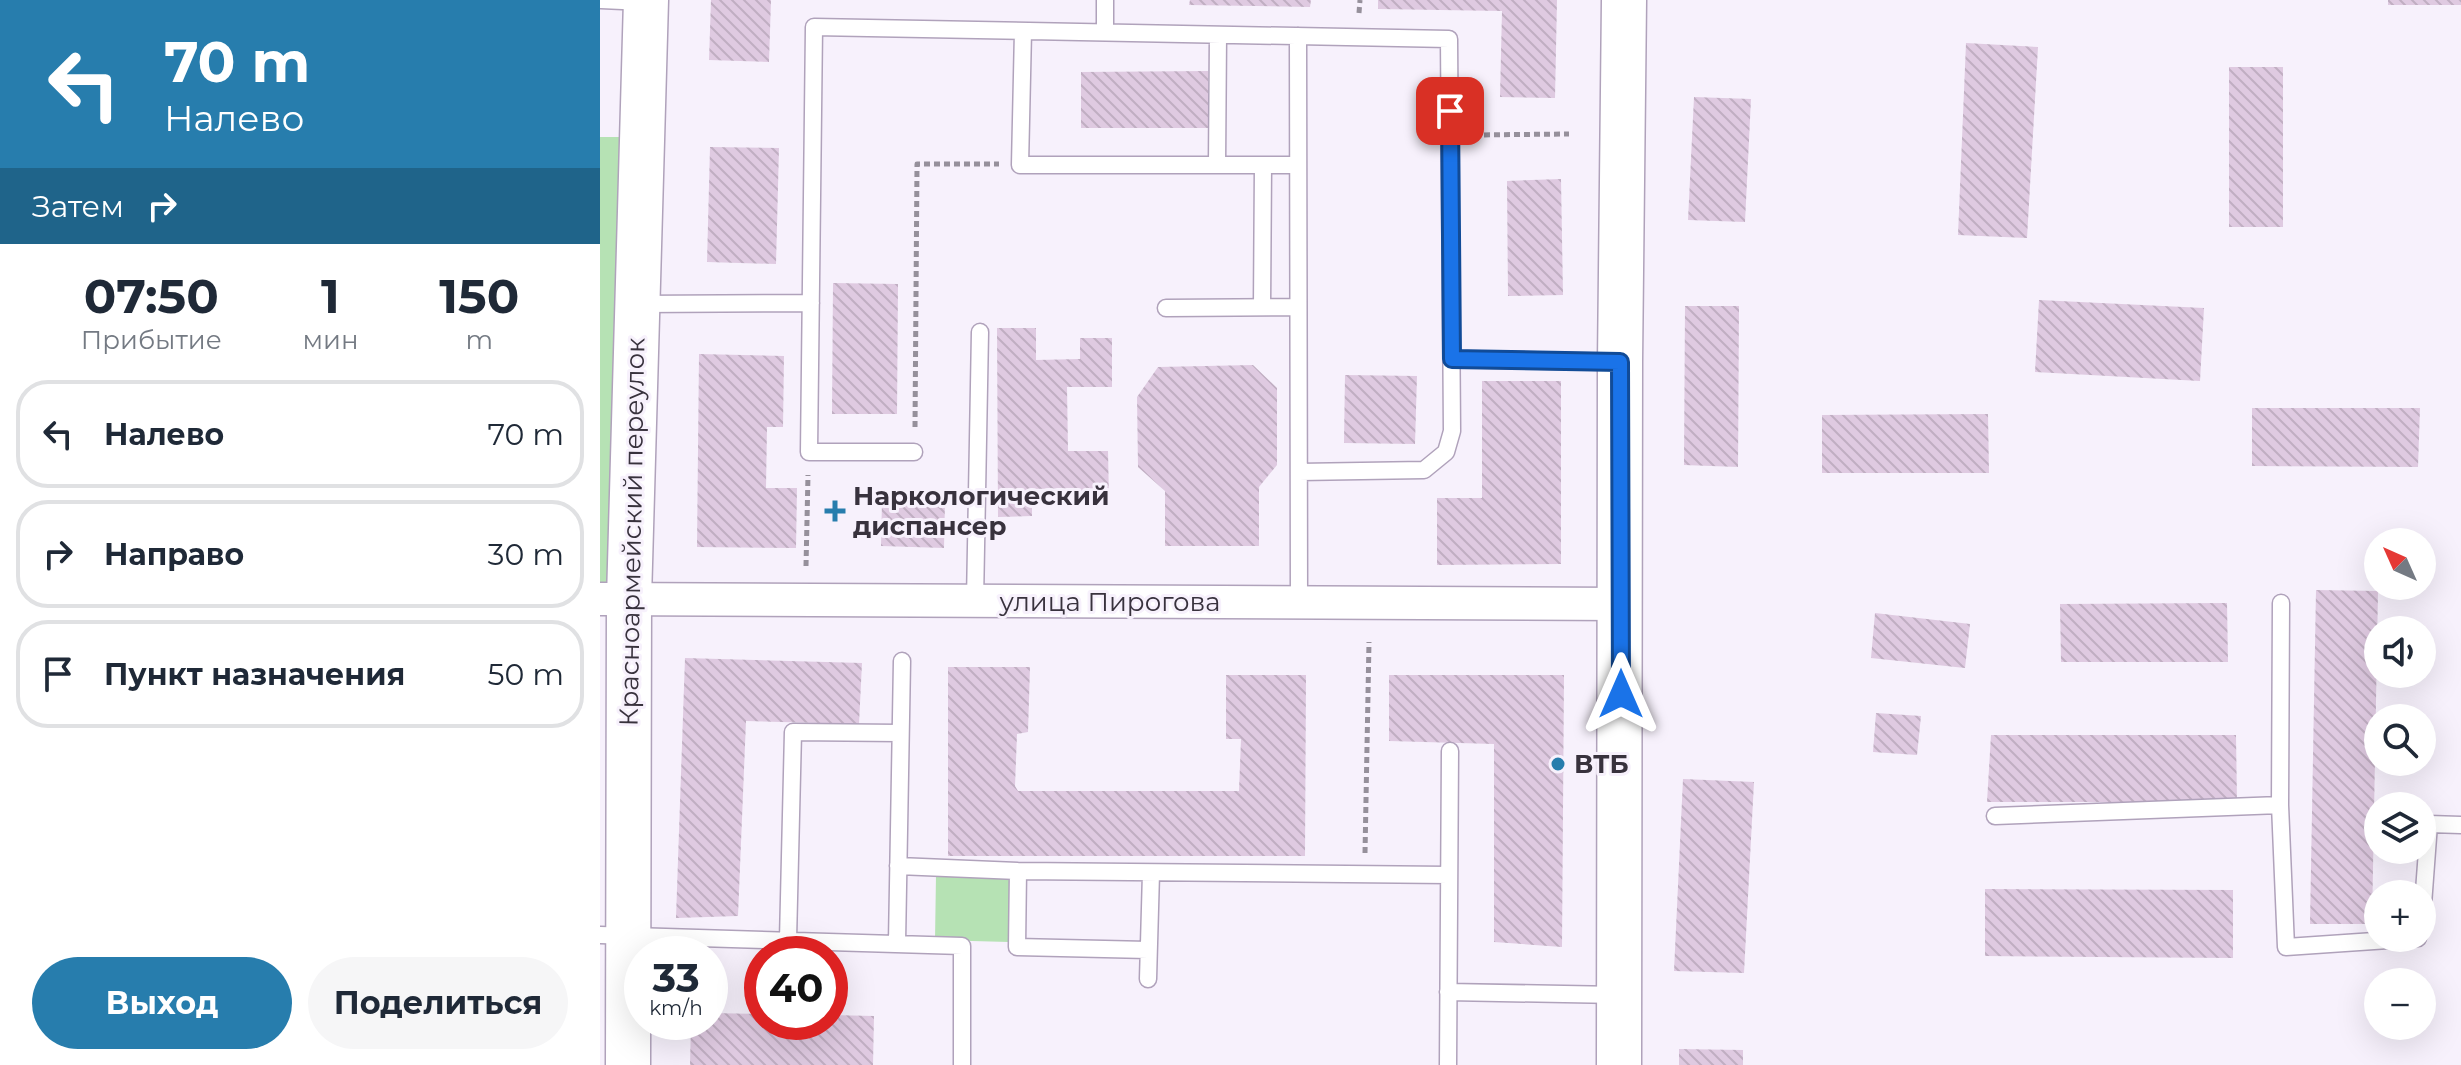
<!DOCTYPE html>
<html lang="ru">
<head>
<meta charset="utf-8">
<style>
	body { margin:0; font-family:Montserrat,sans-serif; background:#f6f6f7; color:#1f2937; height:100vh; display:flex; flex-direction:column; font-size:30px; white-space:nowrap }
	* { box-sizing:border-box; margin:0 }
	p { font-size:26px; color:#747a83 }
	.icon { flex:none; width:44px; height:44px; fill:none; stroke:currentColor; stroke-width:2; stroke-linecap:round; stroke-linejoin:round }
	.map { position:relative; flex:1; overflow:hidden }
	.drawer { display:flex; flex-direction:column; background:#fff; width:600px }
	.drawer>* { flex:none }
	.top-card { background:#277dad; color:#fff; overflow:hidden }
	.needle { width:52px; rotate:315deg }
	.tools { position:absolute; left:1764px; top:528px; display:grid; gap:16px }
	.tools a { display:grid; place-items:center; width:72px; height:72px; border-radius:50%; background:#fff; box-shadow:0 8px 32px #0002; font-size:40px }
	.speed { position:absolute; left:24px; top:936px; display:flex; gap:16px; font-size:40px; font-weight:700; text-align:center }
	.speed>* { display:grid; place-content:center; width:104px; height:104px; border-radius:50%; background:#fff; box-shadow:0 8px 32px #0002; line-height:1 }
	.speed small { font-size:20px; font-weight:400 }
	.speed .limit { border:12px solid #d22; background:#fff; color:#111 }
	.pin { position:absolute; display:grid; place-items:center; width:68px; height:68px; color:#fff; margin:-34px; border-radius:16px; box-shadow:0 4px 12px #0006 }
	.me { position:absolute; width:88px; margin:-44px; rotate:0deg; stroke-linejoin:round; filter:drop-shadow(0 0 6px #0008) }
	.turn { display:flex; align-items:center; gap:28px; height:168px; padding:0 32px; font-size:36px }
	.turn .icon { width:104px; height:104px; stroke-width:2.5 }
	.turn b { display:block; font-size:56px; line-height:68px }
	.then { display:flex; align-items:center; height:76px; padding:0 32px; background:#0003; gap:16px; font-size:30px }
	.eta { display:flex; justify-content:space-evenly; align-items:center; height:136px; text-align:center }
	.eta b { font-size:48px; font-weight:700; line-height:56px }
	.primary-button { display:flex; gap:16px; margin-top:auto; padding:16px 32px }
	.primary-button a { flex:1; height:92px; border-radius:48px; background:#277dad; color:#fff; font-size:32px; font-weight:700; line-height:92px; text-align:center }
	.primary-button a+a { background:#f6f6f7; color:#1f2937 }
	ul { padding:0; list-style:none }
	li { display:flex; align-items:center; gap:24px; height:108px; margin:0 16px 12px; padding:0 16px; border:4px solid #e0e1e3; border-radius:32px }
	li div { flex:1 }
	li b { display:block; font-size:30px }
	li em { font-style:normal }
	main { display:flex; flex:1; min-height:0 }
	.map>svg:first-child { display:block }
	.green { fill:#b6e2b4 }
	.building { fill:url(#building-back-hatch) }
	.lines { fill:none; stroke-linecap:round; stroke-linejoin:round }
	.lane-casing { stroke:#b0a2bb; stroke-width:19 }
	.street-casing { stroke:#b0a2bb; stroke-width:35 }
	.secondary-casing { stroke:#b0a2bb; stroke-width:47 }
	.path { stroke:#96909b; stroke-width:5; stroke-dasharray:6 4; stroke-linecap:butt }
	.lane { stroke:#fff; stroke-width:16 }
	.street { stroke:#fff; stroke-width:32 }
	.secondary { stroke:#fff; stroke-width:44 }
	.route-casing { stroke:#114b97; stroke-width:20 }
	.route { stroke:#1a73e8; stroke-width:14 }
	.poi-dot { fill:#277dad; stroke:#f7f1fc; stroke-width:3 }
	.labels { text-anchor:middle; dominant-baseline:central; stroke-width:6; stroke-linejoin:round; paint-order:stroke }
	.poi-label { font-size:26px; font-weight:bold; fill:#38323d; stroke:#f7f1fc; text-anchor:start }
	.street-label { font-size:26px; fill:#38323d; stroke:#f7f1fc }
</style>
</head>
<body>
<main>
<section class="drawer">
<div class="top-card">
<div class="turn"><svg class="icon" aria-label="left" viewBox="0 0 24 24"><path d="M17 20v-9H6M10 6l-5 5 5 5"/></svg><div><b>70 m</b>Налево</div></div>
<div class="then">Затем<svg class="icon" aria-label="right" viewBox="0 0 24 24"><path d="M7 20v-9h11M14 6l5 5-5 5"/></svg></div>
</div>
<div class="eta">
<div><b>07:50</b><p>Прибытие</p></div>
<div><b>1</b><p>мин</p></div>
<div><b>150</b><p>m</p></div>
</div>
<ul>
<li><svg class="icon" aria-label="left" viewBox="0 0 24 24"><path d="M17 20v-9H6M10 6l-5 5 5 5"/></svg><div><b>Налево</b></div><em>70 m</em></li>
<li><svg class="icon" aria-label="right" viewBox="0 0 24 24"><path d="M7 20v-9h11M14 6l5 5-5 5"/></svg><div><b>Направо</b></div><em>30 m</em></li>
<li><svg class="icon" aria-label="arrive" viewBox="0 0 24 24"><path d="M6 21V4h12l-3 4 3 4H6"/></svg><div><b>Пункт назначения</b></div><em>50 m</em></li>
</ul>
<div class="primary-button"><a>Выход</a><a>Поделиться</a></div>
</section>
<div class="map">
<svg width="1861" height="1065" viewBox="0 0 1861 1065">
	<defs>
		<pattern id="building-back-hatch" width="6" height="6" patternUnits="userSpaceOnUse" patternTransform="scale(2)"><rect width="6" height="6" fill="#dfcae1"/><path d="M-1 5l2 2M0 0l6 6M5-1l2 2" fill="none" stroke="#c0aec2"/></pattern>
	</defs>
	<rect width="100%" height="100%" fill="#f7f1fc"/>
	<path class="green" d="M0,137h34l-7,460h-27z
		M336,875l75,2 -2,65 -74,-2z"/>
	<path class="building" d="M111,0h60l-2,62 -60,-2z
		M590,0h121l-1,7 -121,-2z
		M778,0h179l-2,98 -55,-1 2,-86 -124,-2z
		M1788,0h73v5h-73z
		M1366,43l72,4 -11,191 -69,-3z
		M1629,67h54v160h-54z
		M608,71v57h-127v-56z
		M1094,97l57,2 -6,123 -57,-2z
		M110,147l69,1 -3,116 -69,-2z
		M961,179l2,116 -55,1 -1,-115z
		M233,283l65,1 -1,130h-65z
		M1439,300l165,8 -4,73 -165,-9z
		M1085,306h54l-1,161 -54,-2z
		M397,328h39v32l44,-1v-21h32v49h-45l1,64h40l1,49h-32v-12l-45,1v27l-34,1z
		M99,354l85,2 -1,71h-16l-1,61h31l-1,60 -99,-1z
		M653,365l24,23v77l-18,22v59h-94v-55l-27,-24 -1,-70 21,-30z
		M745,375l72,1 -2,68 -71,-1z
		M882,381h79v183l-124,1v-67h45z
		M1652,408h168l-2,59 -166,-1z
		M1388,414l1,59h-167v-58z
		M282,500l63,2 -1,46 -63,-2z
		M1716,590l62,1 -6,333h-62z
		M1627,603l1,59h-167l-1,-58z
		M1275,613l95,11 -5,44 -94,-10z
		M85,658l177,5 -3,61 -113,-3 -8,195 -62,2z
		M348,667h82l-2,65 -11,2 -2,52 3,5h221l2,-52h-15v-64h80l-1,181h-357z
		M789,675h175l-2,272 -68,-5v-198l-105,-3z
		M1276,713l45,3 -4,39 -44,-3z
		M1391,735h245l1,67h-250z
		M1083,779l71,3 -10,191 -70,-2z
		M1385,889l248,1v68l-248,-2z
		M110,1013l52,1v8h68v-7l44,1 -1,49h-183l1,-43h19z
		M1079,1049l64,1v15h-64z"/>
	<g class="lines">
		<defs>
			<path id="lane" d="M1,0l43,2
				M423,31l-3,134h278
				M505,32v-32
				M698,36l1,567
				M617,165l1,-130
				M39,304l172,-1
				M662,307l1,-142
				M566,308l132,-1
				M852,359l166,3
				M314,452h-105l5,-425 635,12 3,392 -6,21 -22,18 -125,2
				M375,601l5,-269
				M1681,603l-1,202 6,142 132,-9
				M1395,816l285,-11
				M298,866l120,5 431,4
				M418,871l-1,76 131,3
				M1822,918l7,-94 32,1
				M0,935l362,11v119
				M188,940l5,-208 107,1
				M297,943l5,-282
				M548,979l3,-106
				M848,992l170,3
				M848,1065l2,-314"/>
			<path id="street" d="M0,599l1021,5"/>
			<path id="secondary" d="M28,1065l1,-466 17,-599
				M1019,1065l1,-703 4,-362"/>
		</defs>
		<use href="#lane" class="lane-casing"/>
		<use href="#street" class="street-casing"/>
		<use href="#secondary" class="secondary-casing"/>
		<path class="path" d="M759,13l1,-13
			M874,135l95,-1
			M315,427l2,-263h82
			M206,566l2,-91
			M765,853l4,-211"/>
		<use href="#lane" class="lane"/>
		<use href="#street" class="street"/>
		<use href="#secondary" class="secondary"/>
	</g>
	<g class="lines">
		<defs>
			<path id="route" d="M850,111l2,248 168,3 1,332"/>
		</defs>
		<use href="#route" class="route-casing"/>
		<use href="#route" class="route"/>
	</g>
	<g class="poi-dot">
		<path d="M231 499h8v8h8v8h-8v8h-8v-8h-8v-8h8z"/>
		<circle cx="958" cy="764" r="8"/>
	</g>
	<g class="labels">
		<g class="poi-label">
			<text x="253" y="496">Наркологический<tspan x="253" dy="30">диспансер</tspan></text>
			<text x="974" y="764">ВТБ</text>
		</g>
		<g class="street-label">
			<text transform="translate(32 532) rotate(-89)">Красноармейский переулок</text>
			<text x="510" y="602">улица Пирогова</text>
		</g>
	</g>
</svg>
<div class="tools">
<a><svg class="needle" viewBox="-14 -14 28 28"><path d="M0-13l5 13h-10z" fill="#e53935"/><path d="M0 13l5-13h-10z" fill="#747a83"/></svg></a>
<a><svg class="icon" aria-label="sound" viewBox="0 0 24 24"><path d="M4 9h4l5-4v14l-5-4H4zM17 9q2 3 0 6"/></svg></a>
<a><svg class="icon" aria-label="search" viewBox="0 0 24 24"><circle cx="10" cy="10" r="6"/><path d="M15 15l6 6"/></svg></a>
<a><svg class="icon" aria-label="layers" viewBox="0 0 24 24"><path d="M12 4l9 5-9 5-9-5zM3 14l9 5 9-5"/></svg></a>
<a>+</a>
<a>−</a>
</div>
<div class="speed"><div>33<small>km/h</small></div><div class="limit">40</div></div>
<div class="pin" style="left:850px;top:111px;background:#d93025"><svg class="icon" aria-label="arrive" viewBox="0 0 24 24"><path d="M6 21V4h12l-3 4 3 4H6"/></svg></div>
<svg class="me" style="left:1021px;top:694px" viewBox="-20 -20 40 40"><path d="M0-17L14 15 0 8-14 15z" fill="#1a73e8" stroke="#fff" stroke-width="4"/></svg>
</div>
</main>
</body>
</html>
